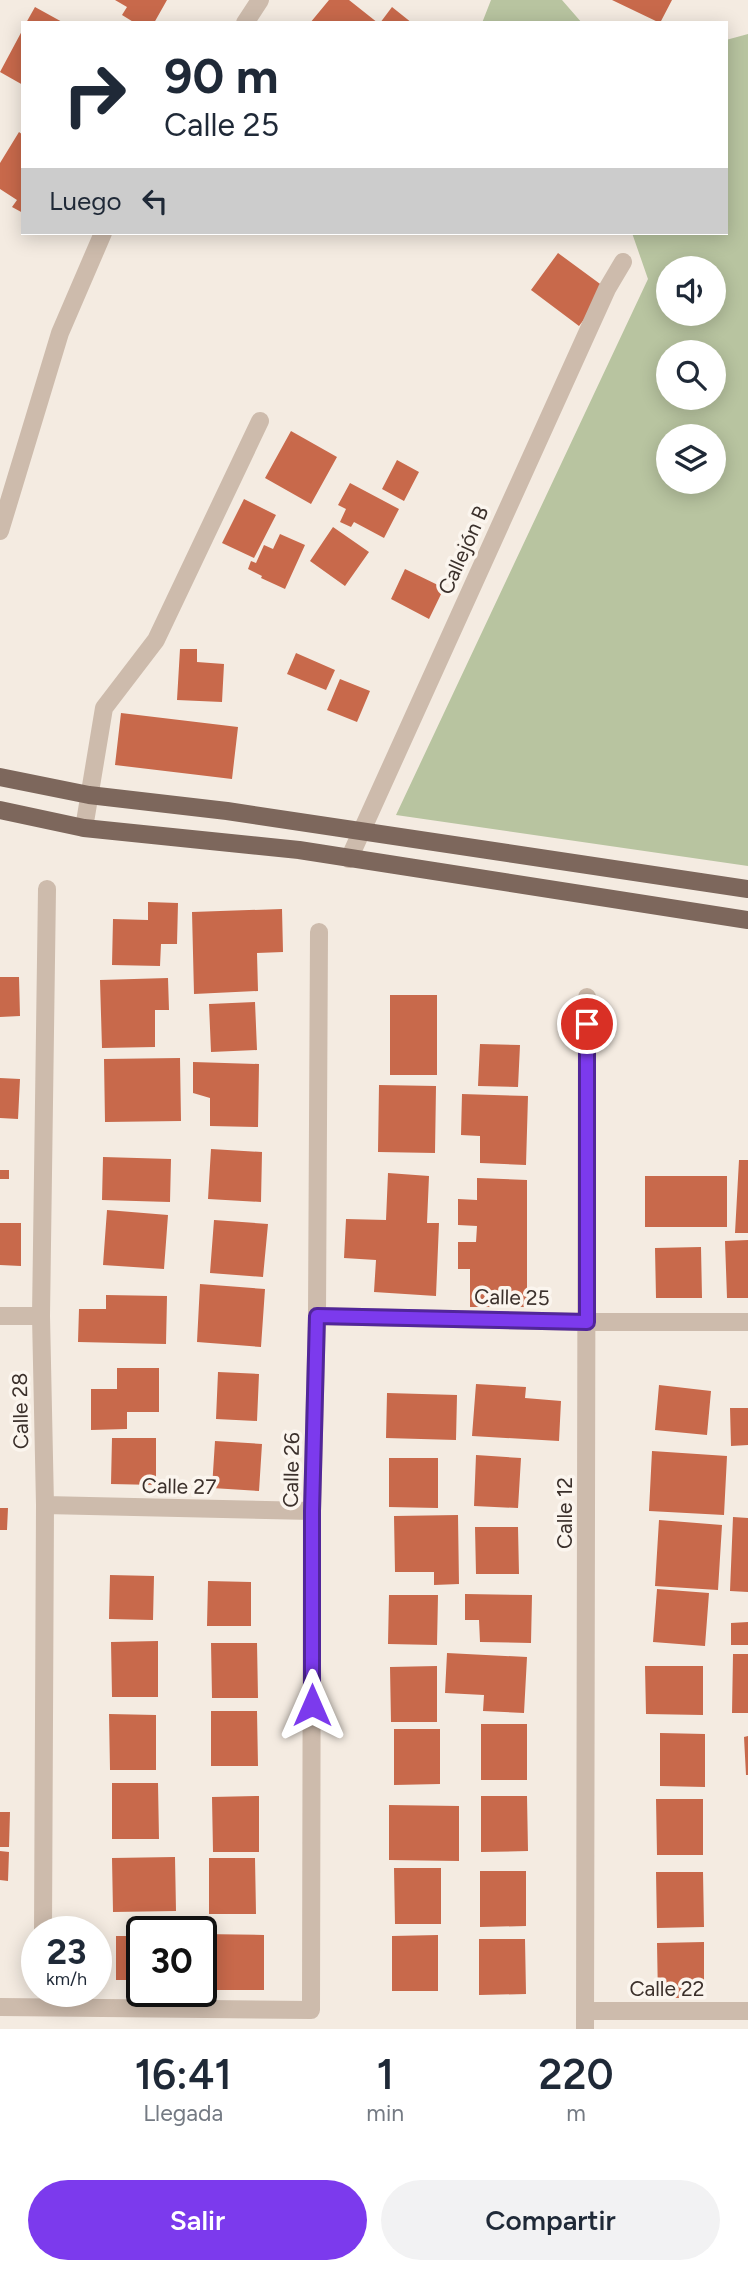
<!DOCTYPE html>
<html lang="es">
<head>
<meta charset="utf-8">
<style>
	body { margin:0; font-family:Figtree,sans-serif; background:#f2f2f3; color:#1f2937; height:100vh; display:flex; flex-direction:column; font-size:26px; white-space:nowrap }
	* { box-sizing:border-box; margin:0 }
	p { font-size:23px; color:#747a83 }
	.icon { flex:none; width:38px; height:38px; fill:none; stroke:currentColor; stroke-width:2; stroke-linecap:round; stroke-linejoin:round }
	.map { position:relative; height:2029px; overflow:hidden }
	.sheet { display:flex; flex-direction:column; background:#fff; flex:1 }
	.sheet>* { flex:none }
	.hud { position:absolute; left:21px; top:21px; width:707px; height:214px; border-radius:0px; box-shadow:0 4px 18px #0003; background:#fff; color:#1f2937; overflow:hidden }
	.controls { position:absolute; left:656px; top:256px; display:grid; gap:14px }
	.controls a { display:grid; place-items:center; width:70px; height:70px; border-radius:50%; background:#fff; box-shadow:0 4px 18px #0003; font-size:35px }
	.speed { position:absolute; left:21px; top:1916px; display:flex; gap:14px; font-size:35px; font-weight:700; text-align:center }
	.speed>* { display:grid; place-content:center; width:91px; height:91px; border-radius:50%; background:#fff; box-shadow:0 4px 18px #0003; line-height:1 }
	.speed small { font-size:18px; font-weight:400 }
	.speed .limit { border:4px solid #111; border-radius:10px; background:#fff; color:#111 }
	.pin { position:absolute; display:grid; place-items:center; width:60px; height:60px; color:#fff; margin:-30px; border:4px solid #fff; border-radius:50%; box-shadow:0 2px 7px #0007 }
	.me { position:absolute; width:77px; margin:-38px; rotate:0deg; stroke-linejoin:round; filter:drop-shadow(0 0 5px #0008) }
	.turn { display:flex; align-items:center; gap:24px; height:147px; padding:0 28px; font-size:32px }
	.turn .icon { width:91px; height:91px; stroke-width:2.5 }
	.turn b { display:block; font-size:49px; line-height:60px }
	.then { display:flex; align-items:center; height:66px; padding:0 28px; background:#0003; gap:14px; font-size:26px }
	.eta { display:flex; justify-content:space-evenly; align-items:center; height:119px; text-align:center }
	.eta b { font-size:42px; font-weight:600; line-height:49px }
	.primary-button { display:flex; gap:14px; margin-top:auto; padding:14px 28px }
	.primary-button a { flex:1; height:80px; border-radius:42px; background:#7c3aed; color:#fff; font-size:28px; font-weight:600; line-height:80px; text-align:center }
	.primary-button a+a { background:#f2f2f3; color:#1f2937 }
	.map>svg:first-child { display:block }
	.green { fill:#b8c4a0; fill-rule:evenodd }
	.building { fill:#c8694b }
	.lines { fill:none; stroke-linecap:round; stroke-linejoin:round }
	.minor { stroke:#cdbbac; stroke-width:18 }
	.primary { stroke:#7d675c; stroke-width:18 }
	.route-casing { stroke:#51269a; stroke-width:18 }
	.route { stroke:#7c3aed; stroke-width:12 }
	.labels { text-anchor:middle; dominant-baseline:central; stroke-width:7; stroke-linejoin:round; paint-order:stroke }
	.street-label { font-size:21px; fill:#3b302b; stroke:#fbf5ee }
</style>
</head>
<body>
<div class="map">
<svg width="748" height="2029" viewBox="0 0 748 2029">
	<rect width="100%" height="100%" fill="#f4ebe1"/>
	<path class="green" d="M491,0h71l20,23h-100z
		M748,34v832l-352,-51 252,-536 -16,-46h94v-193zM668,268h46v45h-46zM668,352h46v45h-46zM668,436h46v45h-46z"/>
	<path class="building" d="M115,0h52l-13,23h-19l-13,-8 5,-8z
		M329,0h20l29,23h-68z
		M612,0h60l-12,23z
		M35,7l29,16h-38z
		M392,7l20,16h-32z
		M23,29v56l-23,-13z
		M19,132l4,3v78l-11,-6 5,-7 -17,-11v-26z
		M558,253l49,36 -28,37 -48,-36z
		M291,431l46,26 -26,47 -46,-26z
		M397,460l22,12 -15,29 -22,-12z
		M350,483l49,26 -15,29 -30,-16 -3,5 -11,-5 6,-13 -8,-4z
		M244,499l32,16 -22,43 -32,-15z
		M333,527l36,25 -24,34 -35,-25z
		M280,534l25,11 -20,44 -24,-11 1,-2 -14,-7 3,-8 5,2 8,-18 9,4z
		M405,569l39,19 -15,31 -38,-20z
		M180,649h17v13l27,2 -2,38 -45,-2z
		M296,653l39,17 -9,20 -39,-16z
		M340,679l30,12 -13,31 -30,-12z
		M121,713l117,14 -6,52 -117,-14z
		M148,902l30,1 -1,41h-16l-1,22 -48,-1 1,-46 35,1z
		M282,909l1,43 -26,1 1,38 -64,3 -2,-82z
		M0,977h19l1,39 -20,1z
		M168,978l1,32h-14v37l-53,1 -2,-68z
		M390,995h47v80h-47z
		M255,1002l2,48 -46,2 -2,-48z
		M480,1044l40,1 -2,42 -40,-1z
		M180,1058l1,63 -76,1 -1,-63z
		M193,1062l66,2 -1,63 -48,-1v-28l-17,-5z
		M0,1078l20,1 -2,40 -18,-1z
		M379,1085l57,1 -1,67 -57,-1z
		M462,1094l66,2 -2,69 -46,-2v-27l-19,-1z
		M211,1149l51,3 -1,50 -53,-3z
		M103,1157l68,2 -1,43 -68,-2z
		M739,1160h9v73h-13z
		M0,1170h9v9h-9z
		M388,1173l41,3 -2,47h12l-3,73 -62,-4 2,-32 -32,-2 2,-39 40,1z
		M645,1176h82v51h-82z
		M477,1178l50,2v127h-57v-38h-12v-27h18l1,-16 -19,-1v-26l19,1z
		M107,1210l61,5 -4,54 -61,-4z
		M214,1220l54,4 -5,53 -53,-4z
		M0,1223h21v43l-21,-1z
		M748,1240v58h-21l-2,-57z
		M701,1247l1,51h-46l-1,-50z
		M200,1284l65,5 -4,58 -64,-5z
		M106,1295l61,1 -1,48 -88,-2 1,-33h27z
		M117,1368h42v44h-32v17l-36,1v-41h26z
		M218,1372l41,2 -2,47 -41,-2z
		M476,1384l50,3 -1,11 36,3 -2,40 -87,-5z
		M659,1385l52,6 -4,44 -52,-5z
		M387,1393l70,2 -1,45 -70,-2z
		M730,1408h18v37l-17,1z
		M112,1438h44v47l-45,-1z
		M215,1441l47,3 -3,47 -47,-3z
		M652,1451l75,5 -3,59 -75,-4z
		M476,1455l45,3 -3,50 -44,-2z
		M389,1458h49v50l-49,-1z
		M0,1508h8l-1,22h-7z
		M458,1515l1,69 -25,1v-13h-39l-1,-56z
		M733,1517l15,1v74l-18,-1z
		M659,1520l63,5 -4,65 -63,-4z
		M475,1527h43l1,47h-43z
		M110,1575l44,1 -1,44 -44,-1z
		M208,1581l43,1v44h-44z
		M657,1589l52,4 -4,53 -52,-4z
		M465,1594l67,1 -1,48 -51,-1 -1,-22h-14z
		M389,1595h49l-1,50 -49,-1z
		M748,1622v23h-17v-22z
		M158,1641v56h-46l-1,-55z
		M211,1643h46l1,55h-46z
		M447,1653l80,4 -3,56 -41,-2 1,-16 -39,-2z
		M733,1654h15v59h-16z
		M437,1666v56h-46l-1,-55z
		M645,1666h58v49l-57,-1z
		M211,1711h46l1,55h-47z
		M109,1714l47,1v55h-46z
		M481,1724h46v56h-46z
		M394,1729h46v55l-46,1z
		M660,1733l45,1v53l-45,-1z
		M748,1736v39h-2l-2,-38z
		M112,1783h46l1,56h-47z
		M259,1796v56h-46l-1,-55z
		M481,1796h46l1,55 -47,1z
		M656,1799h47v56h-46z
		M389,1805l70,1v55l-70,-1z
		M0,1812h10l-1,35h-9z
		M0,1851l9,1 -1,29 -8,-1z
		M175,1857l1,54 -63,1 -1,-54z
		M209,1858h46l1,56h-47z
		M394,1868h47v56h-46z
		M480,1871h46v55l-46,1z
		M656,1872h47l1,55 -47,1z
		M201,1934l63,1v55h-63z
		M438,1935v56h-46v-55z
		M116,1936h26v44h-26z
		M479,1939h46l1,55 -47,1z
		M704,1942v56h-46l-1,-55z"/>
	<g class="lines">
		<path class="minor" d="M245,23l15,-23
			M0,531l60,-198 43,-100
			M84,828l20,-120 52,-68 104,-219
			M349,859l258,-570 16,-27
			M0,1316h41
			M317,1316l270,6h161
			M45,1505l267,6
			M43,1932l2,-427 -4,-189 6,-427
			M0,2007l311,3 1,-499 5,-195 2,-384
			M585,2011h163
			M585,2029l2,-1032"/>
		<path class="primary" d="M0,777l89,18 138,16 521,78
			M0,810l84,18 215,22 449,70"/>
	</g>
	<g class="lines">
		<defs>
			<path id="route" d="M312,1705v-194l5,-195 270,6v-298"/>
		</defs>
		<use href="#route" class="route-casing"/>
		<use href="#route" class="route"/>
	</g>
	<g class="labels">
		<g class="street-label">
			<text transform="translate(463 550) rotate(-66)">Callejón B</text>
			<text transform="translate(512 1297) rotate(1)">Calle 25</text>
			<text transform="translate(20 1411) rotate(-91)">Calle 28</text>
			<text transform="translate(291 1470) rotate(-89)">Calle 26</text>
			<text transform="translate(179 1486) rotate(1)">Calle 27</text>
			<text transform="translate(564 1513) rotate(-90)">Calle 12</text>
			<text x="667" y="1988">Calle 22</text>
		</g>
	</g>
</svg>
<div class="controls">
<a><svg class="icon" aria-label="sound" viewBox="0 0 24 24"><path d="M4 9h4l5-4v14l-5-4H4zM17 9q2 3 0 6"/></svg></a>
<a><svg class="icon" aria-label="search" viewBox="0 0 24 24"><circle cx="10" cy="10" r="6"/><path d="M15 15l6 6"/></svg></a>
<a><svg class="icon" aria-label="layers" viewBox="0 0 24 24"><path d="M12 4l9 5-9 5-9-5zM3 14l9 5 9-5"/></svg></a>
</div>
<div class="speed"><div>23<small>km/h</small></div><div class="limit">30</div></div>
<div class="pin" style="left:587px;top:1024px;background:#d93025"><svg class="icon" aria-label="arrive" viewBox="0 0 24 24"><path d="M6 21V4h12l-3 4 3 4H6"/></svg></div>
<svg class="me" style="left:312px;top:1705px" viewBox="-20 -20 40 40"><path d="M0-17L14 15 0 8-14 15z" fill="#7c3aed" stroke="#fff" stroke-width="4"/></svg>
<div class="hud">
<div class="turn"><svg class="icon" aria-label="right" viewBox="0 0 24 24"><path d="M7 20v-9h11M14 6l5 5-5 5"/></svg><div><b>90 m</b>Calle 25</div></div>
<div class="then">Luego<svg class="icon" aria-label="left" viewBox="0 0 24 24"><path d="M17 20v-9H6M10 6l-5 5 5 5"/></svg></div>
</div>
</div>
<section class="sheet">
<div class="eta">
<div><b>16:41</b><p>Llegada</p></div>
<div><b>1</b><p>min</p></div>
<div><b>220</b><p>m</p></div>
</div>
<div class="primary-button"><a>Salir</a><a>Compartir</a></div>
</section>
</body>
</html>
